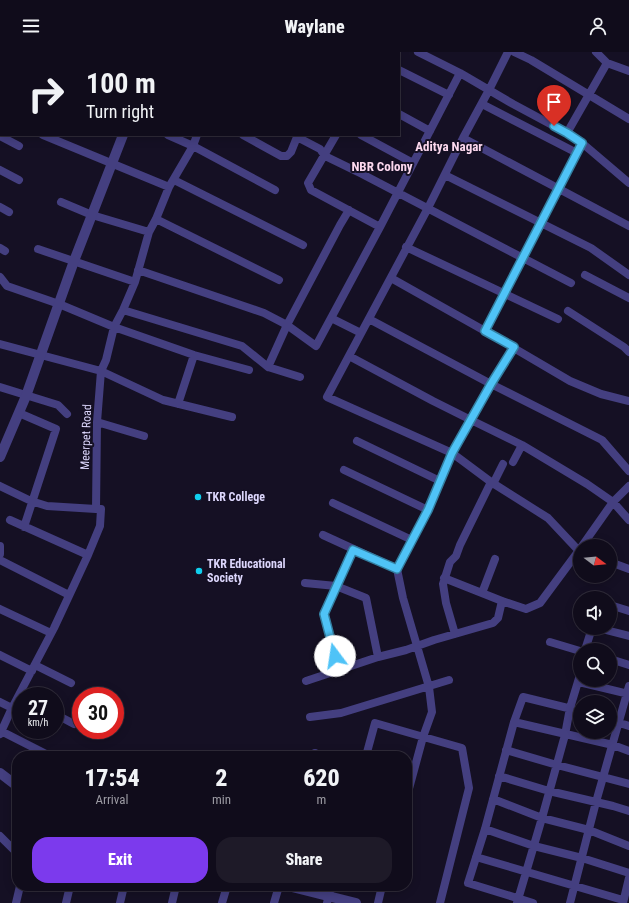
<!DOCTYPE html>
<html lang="en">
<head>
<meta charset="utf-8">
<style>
	body { margin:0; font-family:"Roboto Condensed",sans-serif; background:#1e1a28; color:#f1f3f6; height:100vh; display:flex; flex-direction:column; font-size:15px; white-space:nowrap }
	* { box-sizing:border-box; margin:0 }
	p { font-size:13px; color:#9c9ba3 }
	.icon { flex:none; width:22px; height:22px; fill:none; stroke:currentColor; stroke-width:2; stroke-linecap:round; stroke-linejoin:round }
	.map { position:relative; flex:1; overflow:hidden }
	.sheet { position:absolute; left:12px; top:699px; width:400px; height:140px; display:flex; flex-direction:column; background:#100c1b; border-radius:16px; box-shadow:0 2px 10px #0003,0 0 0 1px #302c3a }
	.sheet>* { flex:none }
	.banner { position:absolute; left:0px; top:0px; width:400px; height:84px; box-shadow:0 2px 10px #0003,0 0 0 1px #302c3a; background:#100c1b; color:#f1f3f6; overflow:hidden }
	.needle { width:26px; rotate:106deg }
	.tools { position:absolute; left:573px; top:487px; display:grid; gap:8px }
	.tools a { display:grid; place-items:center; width:44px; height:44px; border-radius:50%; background:#100c1b; box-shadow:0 2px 10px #0003,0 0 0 1px #302c3a; font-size:20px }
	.speed { position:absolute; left:12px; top:635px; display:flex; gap:8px; font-size:20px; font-weight:700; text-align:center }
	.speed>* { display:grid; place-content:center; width:52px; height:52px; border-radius:50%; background:#100c1b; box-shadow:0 2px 10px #0003,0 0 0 1px #302c3a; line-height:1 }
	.speed small { font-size:10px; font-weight:400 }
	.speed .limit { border:6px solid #d22; background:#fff; color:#111 }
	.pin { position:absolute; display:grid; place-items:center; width:34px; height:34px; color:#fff; margin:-41px -17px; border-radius:50% 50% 50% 0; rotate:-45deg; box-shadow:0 0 4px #0007 }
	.pin .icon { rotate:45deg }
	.me { position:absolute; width:44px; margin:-22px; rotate:346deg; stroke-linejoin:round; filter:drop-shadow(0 0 3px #0008) }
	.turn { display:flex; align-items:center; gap:14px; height:84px; padding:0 20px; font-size:18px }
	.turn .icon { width:52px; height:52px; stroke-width:2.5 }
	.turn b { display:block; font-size:28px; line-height:34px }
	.eta { display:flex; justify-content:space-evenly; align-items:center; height:68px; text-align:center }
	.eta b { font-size:24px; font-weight:800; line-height:28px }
	.primary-button { display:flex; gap:8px; margin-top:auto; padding:8px 20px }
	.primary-button a { flex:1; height:46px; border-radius:16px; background:#7c3aed; color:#fff; font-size:16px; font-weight:800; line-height:46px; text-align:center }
	.primary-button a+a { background:#1e1a28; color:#f1f3f6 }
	header { display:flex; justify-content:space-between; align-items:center; height:52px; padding:0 20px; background:#100c1b; font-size:18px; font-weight:800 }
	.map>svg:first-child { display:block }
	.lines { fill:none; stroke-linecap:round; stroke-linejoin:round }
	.minor { stroke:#443f80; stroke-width:8 }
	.tertiary { stroke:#443f80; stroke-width:10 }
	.route-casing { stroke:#337fa1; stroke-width:10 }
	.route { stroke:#4fc3f7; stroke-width:7 }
	.poi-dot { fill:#10cfee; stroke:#151024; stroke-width:1.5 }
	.labels { text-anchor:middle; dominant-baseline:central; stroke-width:4; stroke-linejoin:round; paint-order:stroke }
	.street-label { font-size:12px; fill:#dcd6fc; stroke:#151024 }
	.poi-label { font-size:12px; font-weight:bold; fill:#dcd6fc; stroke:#151024; text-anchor:start }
	.neighbourhood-label { font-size:13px; font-weight:bold; fill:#fcd8ee; stroke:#151024 }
</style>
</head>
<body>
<header><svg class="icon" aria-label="menu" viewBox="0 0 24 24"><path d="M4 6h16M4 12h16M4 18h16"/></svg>Waylane<svg class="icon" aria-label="person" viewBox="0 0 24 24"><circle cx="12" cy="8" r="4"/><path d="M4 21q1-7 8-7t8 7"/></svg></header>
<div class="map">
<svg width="629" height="851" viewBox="0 0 629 851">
	<rect width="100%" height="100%" fill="#151024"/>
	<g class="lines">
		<path class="minor" d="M183,0l2,1
			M240,0l2,1
			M328,0l2,1
			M367,0l2,1
			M418,0l42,21 53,31 54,29 15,10 47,40
			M508,0l-19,38 -26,48 -35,70 -101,189 125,56 39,29 57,36 31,33
			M514,0l17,8 98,59
			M596,0l11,11 22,8
			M160,1v-1
			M354,1v-1
			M0,11h1
			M399,18l50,25
			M0,46h1
			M482,52l95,49
			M399,62l31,17
			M567,81l40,-70
			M43,83l126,52
			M168,83l25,11 82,44
			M243,83l38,21h6l4,-4 6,-15
			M298,83l-1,2 23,12 5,7 37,18 209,109
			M336,83l-28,48 3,7 69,37
			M361,83l52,28
			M0,84l19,10
			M463,86l166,88
			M582,91l-97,188 85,50 31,13 28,7
			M0,118l19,10
			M445,123l146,73 38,27
			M174,128l129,65
			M61,150l31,13 57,17
			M0,155l9,5
			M156,167l123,61
			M406,195l152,72
			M0,196l5,3
			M38,197l97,33
			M138,218l126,43 23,12 29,21 64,-119 80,-154
			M585,223l44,23
			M0,225l7,9 52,18 55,23 80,28 55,15
			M391,226l94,53
			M123,258l119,36 26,21 32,10
			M568,259l56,36 5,5
			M331,266l30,15
			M369,267l122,65 111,56 27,31
			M0,292l101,27 62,29 69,17
			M349,304l84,45 38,19 20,-36 23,-37
			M268,315l19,-42 53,-100 9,-15
			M0,335l58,18 9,9
			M178,352l16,-49
			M19,361l37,16 -32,98
			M97,370l47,14
			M357,389l83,40
			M513,410l9,-17
			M344,418l84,40
			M493,432l10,-20
			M0,434l31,15 16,5 49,3
			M333,451l79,37
			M10,468l78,35
			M323,483l74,34
			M0,494v8
			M582,494l31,-44 16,-16
			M0,508l69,35
			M610,510l19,7
			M444,526l58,23 24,8 14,-6 40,-54
			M305,531l31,3 30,12 12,59
			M482,541l13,-34
			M610,553l19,6
			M0,557l51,24
			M598,576l31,8
			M455,582l-9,-31 -3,-19 7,-22 6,-6 4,-11 31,-63
			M550,590l30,9
			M585,598l7,-22
			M0,603l32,16
			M610,607l19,6
			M35,613l36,18
			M338,618l-14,-57 29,-64
			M306,629l72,-24 28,-7 28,-10 59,-17 5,-5 4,-17
			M579,630l50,12
			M0,650l12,6
			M55,662l19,10
			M310,665l31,-4 108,-33
			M610,668l19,6
			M514,670l99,23 16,6
			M1,679l49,25
			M0,682l12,-26 42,-80 34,-73 12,-29 1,-17h-5l1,-87 4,-51 5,-11 8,-33 9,-17 12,-28 14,-50 7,-13 13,-32 24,-41 4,-11
			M506,698l51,15 72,19
			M315,704v-3
			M366,704l9,-33 87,25 7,40 -29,115
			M499,724l50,15 64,15 16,5
			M407,744l16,-59 9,-25 -3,-25 -26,-89 -6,-29 31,-59 24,-57 19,-33 51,25 65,39 26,18 16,18
			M493,747l49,19 47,12 40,16
			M485,777l49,17 48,12 47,15
			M0,784l17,17
			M476,805l147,43
			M16,851l4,-17
			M66,851l4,-17
			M120,851l4,-17
			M172,851l4,-17
			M222,851l5,-17
			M274,851l5,-17
			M327,851l4,-17
			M378,851l4,-17
			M517,851l25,-85 23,-83 5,-27 10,-33
			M533,851l-65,-20 17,-54 29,-107 9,-25 57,14
			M570,851l26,-101 33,-116
			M623,851l6,-25"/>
		<path class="tertiary" d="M102,0l2,1
			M0,405l26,-61 48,-135 49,-126
			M0,721l17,13
			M288,834l68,17"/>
	</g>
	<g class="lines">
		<defs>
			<path id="route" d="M335,604l-11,-42 29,-64 44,19 31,-59 24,-57 39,-69 23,-37 -29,-16 97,-188 -15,-10 -13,-7"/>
		</defs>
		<use href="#route" class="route-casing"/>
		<use href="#route" class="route"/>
	</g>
	<g class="poi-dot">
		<circle cx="198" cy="445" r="4"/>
		<circle cx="199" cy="519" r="4"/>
	</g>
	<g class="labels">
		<g class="street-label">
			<text transform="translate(86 385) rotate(-88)">Meerpet Road</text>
		</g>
		<g class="poi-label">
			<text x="206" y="445">TKR College</text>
			<text x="207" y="512">TKR Educational<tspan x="207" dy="14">Society</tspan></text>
		</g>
		<g class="neighbourhood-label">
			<text x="449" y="94">Aditya Nagar</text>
			<text x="382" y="114">NBR Colony</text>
		</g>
	</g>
</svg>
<div class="tools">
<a><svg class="needle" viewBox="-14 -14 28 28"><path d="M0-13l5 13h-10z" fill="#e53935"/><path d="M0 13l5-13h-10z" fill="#9c9ba3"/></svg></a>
<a><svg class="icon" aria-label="sound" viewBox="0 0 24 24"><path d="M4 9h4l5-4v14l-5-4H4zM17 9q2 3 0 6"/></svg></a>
<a><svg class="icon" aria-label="search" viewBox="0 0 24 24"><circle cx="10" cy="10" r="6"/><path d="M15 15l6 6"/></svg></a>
<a><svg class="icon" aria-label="layers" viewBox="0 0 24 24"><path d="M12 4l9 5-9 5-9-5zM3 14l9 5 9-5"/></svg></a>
</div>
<div class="speed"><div>27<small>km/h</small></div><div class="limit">30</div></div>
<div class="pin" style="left:554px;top:74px;background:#d93025"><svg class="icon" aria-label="arrive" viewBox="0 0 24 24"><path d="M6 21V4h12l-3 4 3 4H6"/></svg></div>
<svg class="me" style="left:335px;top:604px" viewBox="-20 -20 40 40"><circle r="19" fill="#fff"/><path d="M0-13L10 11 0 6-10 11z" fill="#4fc3f7"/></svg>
<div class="banner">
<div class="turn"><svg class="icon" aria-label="right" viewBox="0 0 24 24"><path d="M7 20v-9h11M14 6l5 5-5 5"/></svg><div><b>100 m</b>Turn right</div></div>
</div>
<section class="sheet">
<div class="eta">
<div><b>17:54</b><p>Arrival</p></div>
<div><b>2</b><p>min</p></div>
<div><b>620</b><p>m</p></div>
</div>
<div class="primary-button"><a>Exit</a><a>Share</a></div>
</section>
</div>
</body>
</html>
